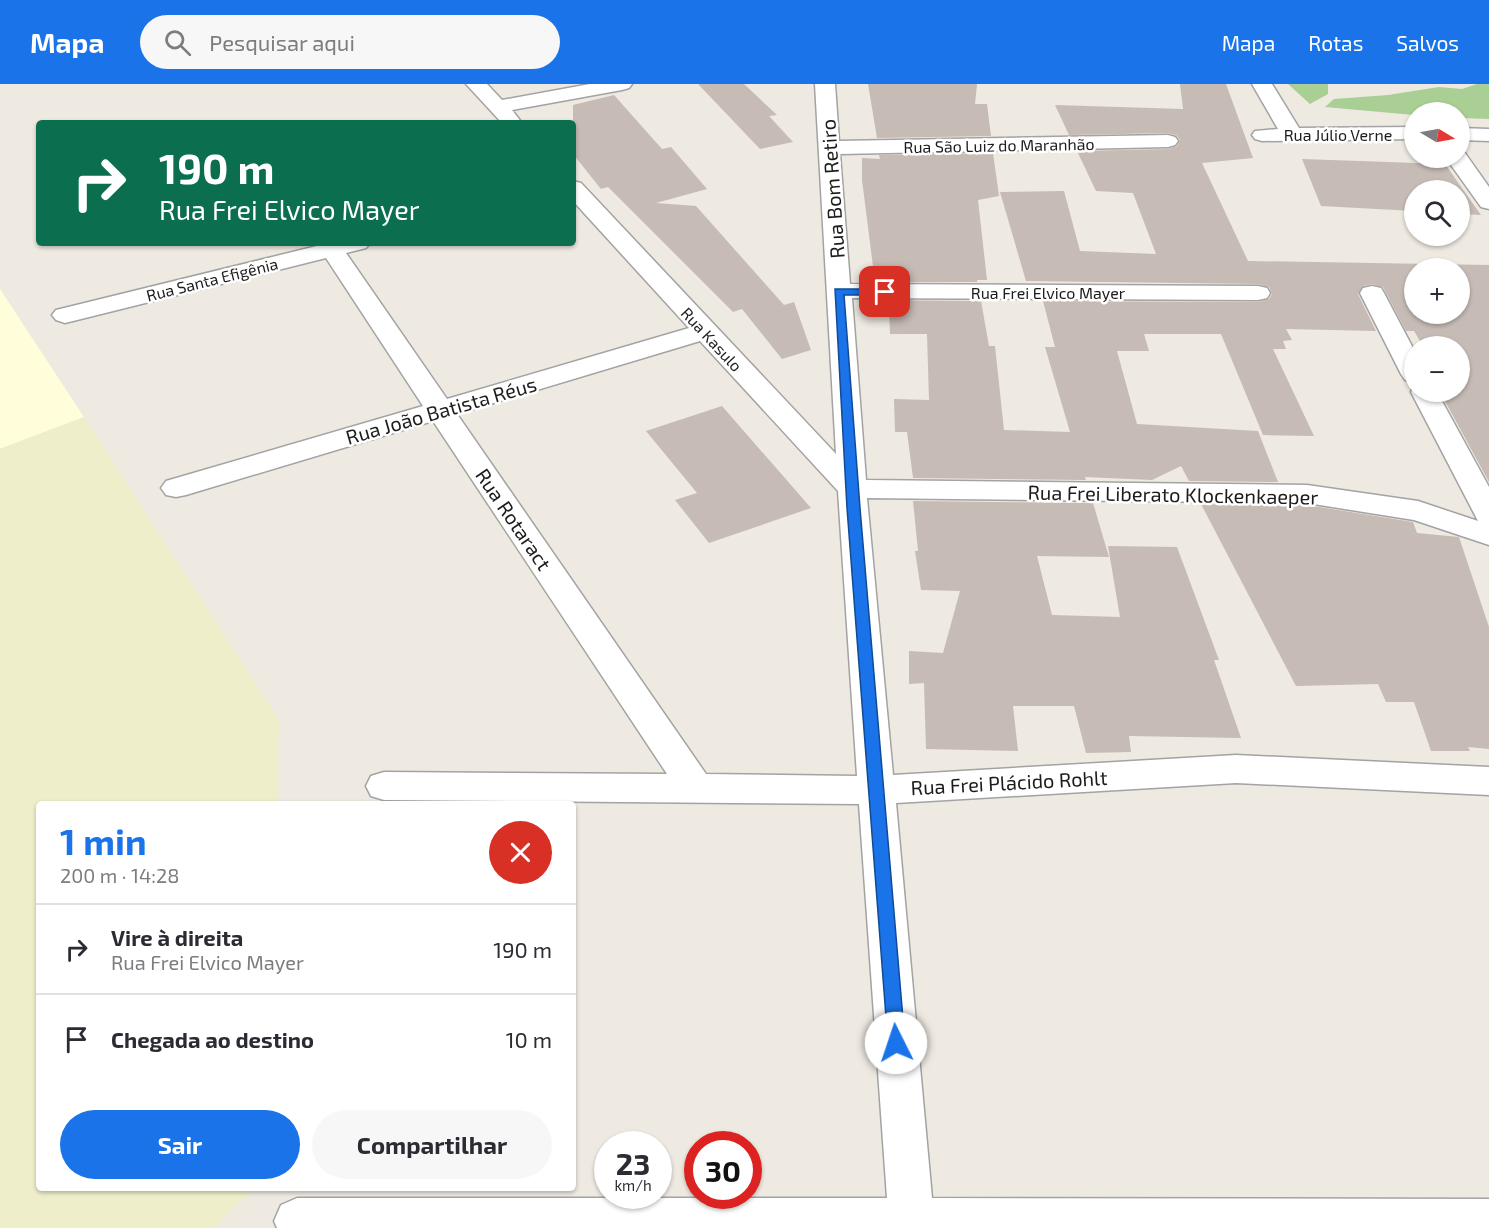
<!DOCTYPE html>
<html lang="pt">
<head>
<meta charset="utf-8">
<style>
	body { margin:0; font-family:"Exo 2",sans-serif; background:#f7f7f7; color:#2b2b33; height:100vh; display:flex; flex-direction:column; font-size:22px; white-space:nowrap }
	* { box-sizing:border-box; margin:0 }
	p { font-size:20px; color:#7c7c81 }
	.icon { flex:none; width:33px; height:33px; fill:none; stroke:currentColor; stroke-width:2; stroke-linecap:round; stroke-linejoin:round }
	.map { position:relative; flex:1; overflow:hidden }
	.details { position:absolute; left:36px; top:717px; width:540px; height:390px; display:flex; flex-direction:column; background:#fff; border-radius:6px; box-shadow:0 2px 4px #0004 }
	.details>* { flex:none }
	.banner { position:absolute; left:36px; top:36px; width:540px; height:126px; border-radius:6px; box-shadow:0 2px 4px #0004; background:#0b6e4f; color:#fff; overflow:hidden }
	.needle { width:39px; rotate:100deg }
	.tools { position:absolute; left:1404px; top:18px; display:grid; gap:12px }
	.tools a { display:grid; place-items:center; width:66px; height:66px; border-radius:50%; background:#fff; box-shadow:0 2px 4px #0004; font-size:30px }
	.speed { position:absolute; left:594px; top:1047px; display:flex; gap:12px; font-size:30px; font-weight:700; text-align:center }
	.speed>* { display:grid; place-content:center; width:78px; height:78px; border-radius:50%; background:#fff; box-shadow:0 2px 4px #0004; line-height:1 }
	.speed small { font-size:15px; font-weight:400 }
	.speed .limit { border:9px solid #d22; background:#fff; color:#111 }
	.pin { position:absolute; display:grid; place-items:center; width:51px; height:51px; color:#fff; margin:-26px; border-radius:12px; box-shadow:0 3px 9px #0006 }
	.me { position:absolute; width:66px; margin:-33px; rotate:356deg; stroke-linejoin:round; filter:drop-shadow(0 0 4px #0008) }
	.turn { display:flex; align-items:center; gap:21px; height:126px; padding:0 24px; font-size:27px }
	.turn .icon { width:78px; height:78px; stroke-width:2.5 }
	.turn b { display:block; font-size:42px; line-height:51px }
	.round { display:grid; place-items:center; flex:none; width:63px; height:63px; border-radius:32px; background:#f7f7f7 }
	.summary { display:flex; align-items:center; justify-content:space-between; height:102px; padding:0 24px }
	h1 { font-size:36px; font-weight:700; line-height:45px; color:#1a73e8 }
	.action { display:flex; gap:12px; margin-top:auto; padding:12px 24px }
	.action a { flex:1; height:69px; border-radius:36px; background:#1a73e8; color:#fff; font-size:24px; font-weight:700; line-height:69px; text-align:center }
	.action a+a { background:#f7f7f7; color:#2b2b33 }
	ul { padding:0; list-style:none }
	li { display:flex; align-items:center; gap:18px; height:90px; padding:0 24px; border-top:2px solid #e1e1e2 }
	li div { flex:1 }
	li b { display:block; font-size:22px }
	li em { font-style:normal }
	header { display:flex; align-items:center; gap:36px; box-sizing:border-box; height:84px; padding:0 30px; background:#1a73e8; color:#fff }
	header strong { font-size:28px }
	nav { display:flex; gap:33px; margin-inline-start:auto; font-size:21px }
	.search { width:420px; height:54px; background:#f7f7f7; display:flex; align-items:center; gap:15px; box-sizing:border-box; padding:0 21px; border-radius:33px; color:#7c7c81; font-size:22px }
	.map>svg:first-child { display:block }
	.education { fill:#fffdda }
	.farmland { fill:#eeeecb }
	.forest { fill:#a9cf94 }
	.building { fill:#c6bbb5; fill-rule:evenodd }
	.lines { fill:none; stroke-linecap:round; stroke-linejoin:round }
	.minor-casing { stroke:#a3a3a3; stroke-width:3 }
	.minor { fill:#fff; fill-rule:evenodd }
	.route { fill:#1a73e8; stroke:#114b97; stroke-width:1.5 }
	.labels { text-anchor:middle; dominant-baseline:central; stroke-width:5; stroke-linejoin:round; paint-order:stroke }
	.far-street-label { font-size:16px; fill:#1c1c1c; stroke:#fff }
	.street-label { font-size:20px; fill:#1c1c1c; stroke:#fff }
</style>
</head>
<body>
<header>
<strong>Mapa</strong>
<div class="search"><svg class="icon" aria-label="search" viewBox="0 0 24 24"><circle cx="10" cy="10" r="6"/><path d="M15 15l6 6"/></svg>Pesquisar aqui</div>
<nav><a>Mapa</a><a>Rotas</a><a>Salvos</a></nav>
</header>
<div class="map">
<svg width="1489" height="1144" viewBox="0 0 1489 1144">
	<rect width="100%" height="100%" fill="#eee9e1"/>
	<path class="education" d="M0,205l84,128 -84,32z"/>
	<path class="farmland" d="M84,333l195,303 -2,84h-238v384h216l-41,40h-214v-779z"/>
	<path class="forest" d="M1288,0h40v10l-18,10z
		M1477,0h12v35l-29,-1v-6h-46v3l-89,-8 9,-8 54,-4 51,-8 23,2z"/>
	<path class="building" d="M698,0h46l33,31 -8,1 24,26 -33,7z
		M868,0h109l-2,20h12l4,32 -114,2z
		M1180,0h46l27,74 -51,5 46,98 241,4v217l-49,-90h20v-46h-37l-9,-15h-8l-23,-44 -11,-3 -9,2 -5,8 18,37 -90,-2 6,11 -9,1 3,8h-13l41,87 -51,-1 -42,-101h-77l5,17h-32l20,73 121,7 20,51 -89,-1 -8,-15 -29,14 -67,-3 1,3 -173,-2 -6,-46h-12l-1,-33 35,1 -2,-66h-37l-1,-23 -11,1 -1,-12 104,1 8,45h6l9,84 66,2 -25,-85h10l-12,-46 215,1 11,-3 3,-5 -3,-7 -11,-3 -232,-3 -26,-89 64,-1 16,60 76,3 -23,-61 -37,-2 -19,-40 91,-2 9,-3 3,-6 -4,-5 -8,-2 -99,2 -14,-30 128,4zM1414,184h46v46h-46z
		M614,11l48,54 9,-2 36,42 -51,14 40,3 88,99 10,-3 17,48 -29,9 -40,-50 -9,3 -125,-125 -7,2 -28,-35v-49z
		M993,69l6,43 -21,4 9,80h-10v2h-102l-13,-102v-22l18,1 -1,-4z
		M1302,75l143,5 36,51 -21,-1v-24h-46v21l-93,-5z
		M722,322l89,102 -102,35 -34,-43 22,-7 -51,-62z
		M913,417l180,2 16,54 -72,-1 15,59 68,2 -12,-71 69,1 42,113h-5l27,78 -112,-2 2,16 -45,1 -12,-47h-61l5,45 -92,-2 -2,-66 -15,1v-33l34,2 17,-62 -39,-1 -6,-39h3z
		M1201,420l106,1 106,17 4,11 42,4 30,90v122l-21,-2 2,4h-39l-17,-49h-28l-8,-18 -82,2z"/>
	<g class="lines">
		<defs>
			<path id="minor" d="M466,0h21l15,16 88,-16h42l-3,4 -7,2 -110,20 10,13h-20z
				M815,0h20l4,57 329,-6 7,2 3,4 -3,4 -7,2 -328,7 10,130 408,2 9,2 3,5 -3,5 -9,2 -406,-2 14,182 441,5 111,16 60,20 -67,-129 3,-6v6h23l52,95v58l-75,-25 -107,-17 -440,-5 26,277 343,-20 253,12v28l-253,-12 -340,20 36,395 557,1v29h-1212l-3,-7 7,-16 16,-7h590l-28,-394 -475,-4 -13,-4 -5,-10 5,-10 13,-4 283,2 -234,-353 -247,74 -10,2 -10,-2 -5,-7 5,-7 257,-75 -97,-148 -261,65 -9,-3 -4,-5 4,-5 273,-67h41l-4,5 -20,5 101,146 242,-71 -116,-127v-20l8,2 255,271zM700,257l138,150 19,285 -151,-2 -249,-360z
				M1252,0h20l27,44 115,-1v12l-152,2 -7,-2 -3,-4 3,-4 23,-2z
				M1460,44l29,1v12l-29,-1z
				M1460,68l5,1 24,34v22l-8,-2 -35,-49h14z
				M1372,202l9,2 3,5 30,57v32l-9,-2 -4,-6 -41,-81 3,-5z"/>
		</defs>
		<use href="#minor" class="minor-casing"/>
		<use href="#minor" class="minor"/>
	</g>
	<path class="route" d="M835,205h50l5,3 -5,3h-41l16,213 45,535 -2,6 -7,2 -6,-2 -2,-6 -41,-535z"/>
	<g class="labels">
		<g class="far-street-label">
			<text x="1338" y="50">Rua Júlio Verne</text>
			<text transform="translate(999 61) rotate(-1)">Rua São Luiz do Maranhão</text>
			<text transform="translate(212 195) rotate(-14)">Rua Santa Efigênia</text>
			<text x="1048" y="208">Rua Frei Elvico Mayer</text>
			<text transform="translate(712 255) rotate(47)">Rua Kasulo</text>
		</g>
		<g class="street-label">
			<text transform="translate(832 105) rotate(-94)">Rua Bom Retiro</text>
			<text transform="translate(441 326) rotate(-16)">Rua João Batista Réus</text>
			<text transform="translate(1173 410) rotate(1)">Rua Frei Liberato Klockenkaeper</text>
			<text transform="translate(514 435) rotate(56)">Rua Rotaract</text>
			<text transform="translate(1009 698) rotate(-3)">Rua Frei Plácido Rohlt</text>
		</g>
	</g>
</svg>
<div class="tools">
<a><svg class="needle" viewBox="-14 -14 28 28"><path d="M0-13l5 13h-10z" fill="#e53935"/><path d="M0 13l5-13h-10z" fill="#7c7c81"/></svg></a>
<a><svg class="icon" aria-label="search" viewBox="0 0 24 24"><circle cx="10" cy="10" r="6"/><path d="M15 15l6 6"/></svg></a>
<a>+</a>
<a>−</a>
</div>
<div class="speed"><div>23<small>km/h</small></div><div class="limit">30</div></div>
<div class="pin" style="left:885px;top:208px;background:#d93025"><svg class="icon" aria-label="arrive" viewBox="0 0 24 24"><path d="M6 21V4h12l-3 4 3 4H6"/></svg></div>
<svg class="me" style="left:896px;top:959px" viewBox="-20 -20 40 40"><circle r="19" fill="#fff"/><path d="M0-13L10 11 0 6-10 11z" fill="#1a73e8"/></svg>
<div class="banner">
<div class="turn"><svg class="icon" aria-label="right" viewBox="0 0 24 24"><path d="M7 20v-9h11M14 6l5 5-5 5"/></svg><div><b>190 m</b>Rua Frei Elvico Mayer</div></div>
</div>
<section class="details">
<div class="summary"><div><h1>1 min</h1><p>200 m · 14:28</p></div><a class="round" style="background:#d93025;color:#fff"><svg class="icon" aria-label="close" viewBox="0 0 24 24"><path d="M6 6l12 12M18 6L6 18"/></svg></a></div>
<ul>
<li><svg class="icon" aria-label="right" viewBox="0 0 24 24"><path d="M7 20v-9h11M14 6l5 5-5 5"/></svg><div><b>Vire à direita</b><p>Rua Frei Elvico Mayer</p></div><em>190 m</em></li>
<li><svg class="icon" aria-label="arrive" viewBox="0 0 24 24"><path d="M6 21V4h12l-3 4 3 4H6"/></svg><div><b>Chegada ao destino</b></div><em>10 m</em></li>
</ul>
<div class="action"><a>Sair</a><a>Compartilhar</a></div>
</section>
</div>
</body>
</html>
